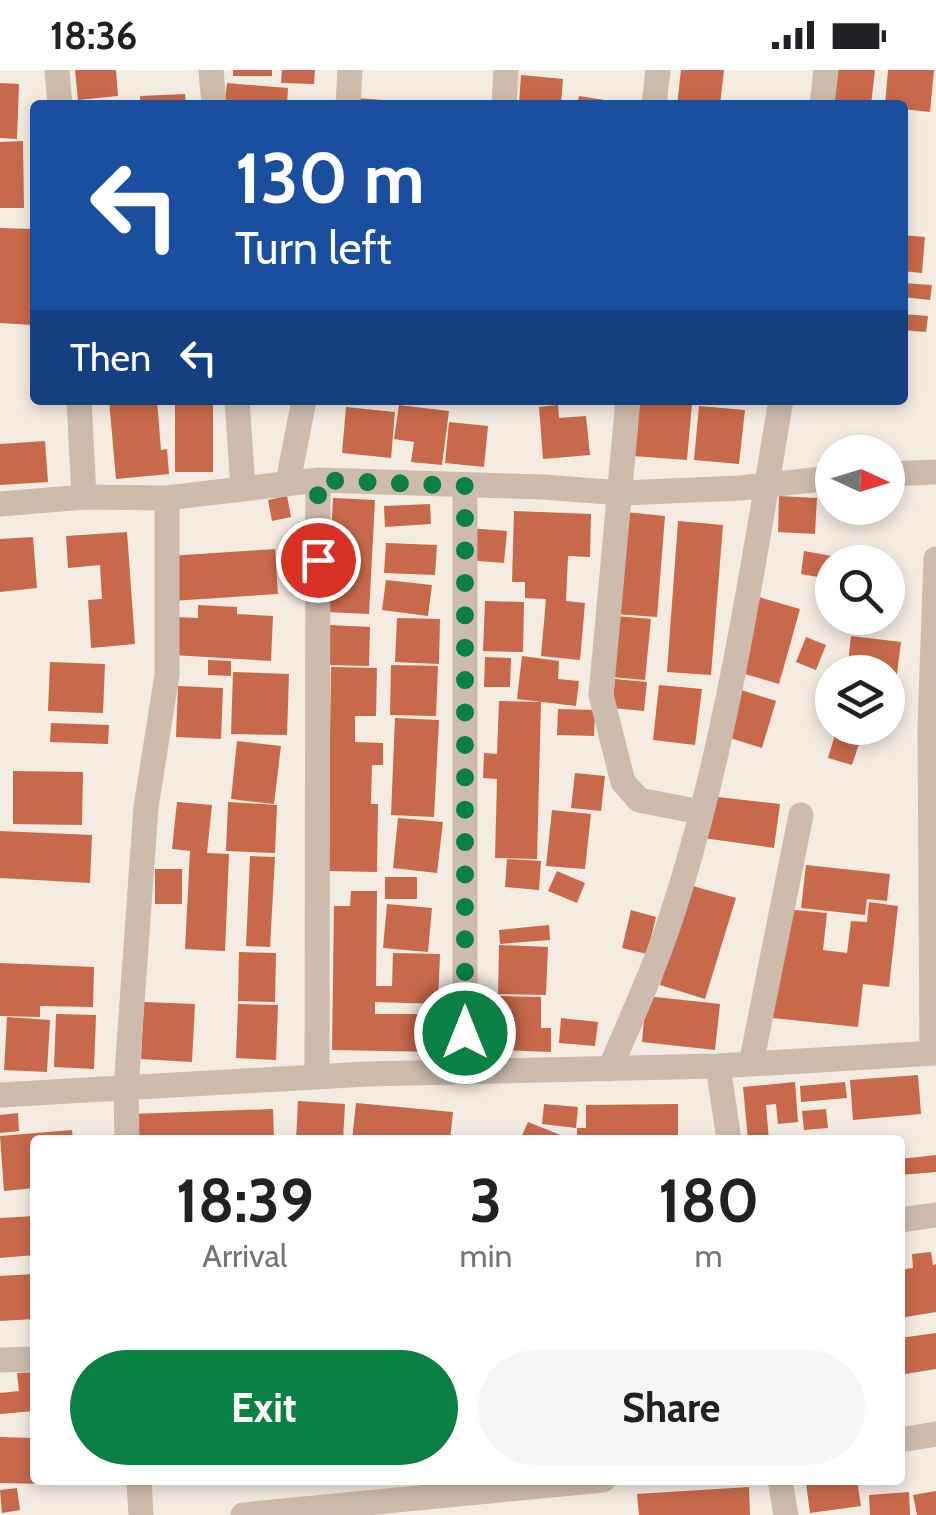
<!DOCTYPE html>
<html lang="en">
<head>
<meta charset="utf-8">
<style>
	body { margin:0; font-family:Cabin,sans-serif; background:#f6f6f6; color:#202124; height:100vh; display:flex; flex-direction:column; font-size:38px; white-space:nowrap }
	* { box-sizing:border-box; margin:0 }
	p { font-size:32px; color:#757577 }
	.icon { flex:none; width:55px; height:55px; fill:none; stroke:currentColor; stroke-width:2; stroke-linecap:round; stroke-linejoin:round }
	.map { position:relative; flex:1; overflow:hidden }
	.panel { position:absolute; left:30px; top:1065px; width:875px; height:350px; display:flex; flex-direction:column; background:#fff; border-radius:10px; box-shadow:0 5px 15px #0003 }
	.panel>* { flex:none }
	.top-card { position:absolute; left:30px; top:30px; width:878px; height:305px; border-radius:10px; box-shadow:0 5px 15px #0003; background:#1a4fa0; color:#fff; overflow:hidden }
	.needle { width:65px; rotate:94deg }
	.controls { position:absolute; left:815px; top:365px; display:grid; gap:20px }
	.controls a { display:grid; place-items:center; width:90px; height:90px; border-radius:50%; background:#fff; box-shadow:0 5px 15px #0003; font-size:50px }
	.pin { position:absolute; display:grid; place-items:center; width:85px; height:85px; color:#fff; margin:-42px; border:5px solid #fff; border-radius:50%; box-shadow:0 2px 10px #0007 }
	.me { position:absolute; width:110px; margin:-55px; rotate:0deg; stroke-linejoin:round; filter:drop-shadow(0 0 8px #0008) }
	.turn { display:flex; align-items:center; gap:35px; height:210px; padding:0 40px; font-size:45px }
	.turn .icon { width:130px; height:130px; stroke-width:2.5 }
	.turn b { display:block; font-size:70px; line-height:85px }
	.then { display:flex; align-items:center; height:95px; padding:0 40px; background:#0003; gap:20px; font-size:38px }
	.eta { display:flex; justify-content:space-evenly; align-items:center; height:170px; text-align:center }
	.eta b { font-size:60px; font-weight:700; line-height:70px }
	.button { display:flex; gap:20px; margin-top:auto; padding:20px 40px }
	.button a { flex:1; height:115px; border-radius:60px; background:#0b8043; color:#fff; font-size:40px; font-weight:700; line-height:115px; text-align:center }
	.button a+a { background:#f6f6f6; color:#202124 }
	.status { display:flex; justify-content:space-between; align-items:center; height:70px; padding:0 50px; background:#fff; direction:ltr }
	.status svg { height:28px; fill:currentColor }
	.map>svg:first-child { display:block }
	.building { fill:#c8694b }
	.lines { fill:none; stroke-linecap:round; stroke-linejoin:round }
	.minor { stroke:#cdbbac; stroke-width:25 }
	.route { stroke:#0b8043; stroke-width:18; stroke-dasharray:0 32.4 }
</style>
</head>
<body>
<div class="status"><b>18:36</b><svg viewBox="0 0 49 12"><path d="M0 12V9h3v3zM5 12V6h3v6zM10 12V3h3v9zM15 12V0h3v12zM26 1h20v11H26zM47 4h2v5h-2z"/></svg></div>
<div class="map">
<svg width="936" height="1445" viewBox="0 0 936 1445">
	<rect width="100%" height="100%" fill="#f4ebe1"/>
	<path class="building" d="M75,0h41l2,26 -40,4z
		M233,0h39v6h-39z
		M282,0h33l-1,14 -33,-1z
		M681,0h43l-4,35h-43z
		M834,0h41l-4,35 -41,-3z
		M888,0h46l-4,42 -28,-3v-4h-17z
		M521,5l42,4 -2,26h-42z
		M0,13l19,1 -2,55 -17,-1z
		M227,13l61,5 -1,17h-63z
		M185,24l1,11h-46v-9z
		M579,26l45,7v2h-47z
		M358,28l50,4 -1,3h-50z
		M23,71l1,67h-24v-66z
		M0,158l34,1 -3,96 -31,-2z
		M902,165l23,2 -3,36 -20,-2z
		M902,213l30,2 -2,15 -28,-3z
		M902,244l26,2 -2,16 -24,-2z
		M109,330h48l4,50 6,-1 2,25 -53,5z
		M175,330h38v72h-38z
		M638,330l54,4 -5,56 -54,-4z
		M399,335l50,6 -7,54 -31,-3 3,-20 -20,-3z
		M558,335l1,13 27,-2 4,39 -47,4 -4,-52z
		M699,336l46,4 -6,54 -45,-4z
		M346,337l49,5 -4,46 -49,-5z
		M449,352l39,4 -4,41 -39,-4z
		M45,371l3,41 -48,3v-41z
		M287,426l4,21 -19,4 -4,-21z
		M779,426l38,2 -2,36 -37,-2z
		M333,428l42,2 -6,114 -42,-2z
		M430,434l1,20 -46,3 -1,-21z
		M514,441l77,3 -1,43 -22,-1 -2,45 19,2 -5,57 -39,-4 5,-57 -21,-1v-16h-13z
		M625,442l40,4 -8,101 -41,-3z
		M678,451l45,4 -12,150 -44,-3z
		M468,458l39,3 -3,32 -39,-3z
		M127,462l8,112 -44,4 -3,-48 14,-1 -2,-34 -32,3 -2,-32z
		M33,467l4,51 -37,4v-53z
		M386,473l51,2 -2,30 -51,-2z
		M275,479l3,45 -106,7 -3,-45z
		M804,481l28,5 -3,23 -28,-5z
		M386,510l46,5 -4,31 -46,-6z
		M759,527l41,12 -21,75 -41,-12z
		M485,531l39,1 -1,50 -40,-1z
		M198,535l39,2v7l36,2 -2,45 -99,-6 2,-38 24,1z
		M616,546l35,3 -6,61 -34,-3z
		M397,548l43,1 -1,45 -44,-2z
		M329,555l41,2 -1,39 -41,-1z
		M851,566l50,6 -8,63 -5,-1v-32h-41z
		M806,567l20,8 -10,25 -20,-8z
		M522,586l37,5 -1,18 21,2 -3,25 -59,-7z
		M485,587l26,1 -1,29h-26z
		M208,590l23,1v15l-23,-1z
		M50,592l55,2 -2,49 -55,-2z
		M391,595l47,1 -2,50 -46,-1z
		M331,597l46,1 -1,48h-21v26l28,1v22h-11l-1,39h7l-1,68 -49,-1z
		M233,602l56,2 -2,61 -56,-1z
		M615,609l32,3 -3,29 -32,-3z
		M659,615l43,4 -7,56 -42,-5z
		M178,616l45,2 -2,51 -45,-2z
		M735,618l41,13 -14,47 -42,-13z
		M499,631l42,1 -4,157 -42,-1 2,-79 -14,-1 1,-25 13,1z
		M558,639l37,1 -1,26 -37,-1z
		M395,648l44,2 -5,97 -43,-2z
		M51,653l58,2 -1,19 -58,-2z
		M837,658l25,7 -10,30 -24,-7z
		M237,671l44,5 -7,58 -43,-5z
		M13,701l70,1 -1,53 -69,-1z
		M575,703l30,3 -4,35 -30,-3z
		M709,726l71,8 -6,44 -71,-10z
		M177,732l35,3 -5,48 22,1 -4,97 -40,-2 5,-98 -18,-2z
		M228,732l49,3 -2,48 -49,-2z
		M552,740l39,4 -6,55 -39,-3z
		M398,748l45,4 -6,51 -44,-5z
		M0,761l92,4 -2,48 -90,-5z
		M250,786l25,1 -5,90 -24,-1z
		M507,789l34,2 -2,29 -34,-3z
		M806,795l84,9 -3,27 -20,-2 -2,16 -64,-7z
		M155,799h27v35h-27z
		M557,801l28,12 -8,20 -29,-12z
		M385,807h32v22h-32z
		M689,815l47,13 -31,101 -45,-14z
		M351,821h26l-1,95h16l1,-33 47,1 -2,50 -63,-2v12h63l-1,38 -105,-2 2,-144h16z
		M869,832l29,4 -9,81 -26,-3 -5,43 -86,-9 12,-109 43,4 -4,37 24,3 4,-32 16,1z
		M387,834l45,4 -4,44 -45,-4z
		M631,840l25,7 -9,37 -25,-6z
		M549,855l1,15 -50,4 -1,-14z
		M499,875l49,2 -2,48 -48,-1z
		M239,882l37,1 -1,49 -37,-1z
		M0,893l94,4 -1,40 -53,-1v11l-40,-1z
		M501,926l40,1v31h10v24l-52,-2z
		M646,926l74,8 -5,46 -73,-8z
		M144,932l51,2 -3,58 -51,-3z
		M238,934l40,1 -2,55 -40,-2z
		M56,944l40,1 -2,54 -40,-2z
		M7,947l43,3 -3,52 -43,-2z
		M561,948l37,4 -3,24 -36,-3z
		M918,1005l3,39 -68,6 -3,-40z
		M795,1012l3,40 -20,2 -2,-20 -10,1 3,35h-21l-5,-53z
		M845,1012l2,16 -46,4 -1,-16z
		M298,1031l47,3 -2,36h-47z
		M356,1033l97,9 -3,28h-98z
		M544,1034l34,3 -2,21 -34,-4z
		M678,1034v36h-101v-12h9v-23z
		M273,1039l1,31h-142l-1,-26z
		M826,1039l2,19 -24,2 -2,-19z
		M18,1043l1,18 -19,2v-18z
		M528,1052l45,18h-53z
		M72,1060l1,10h-38v48l-31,3 -4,-55z
		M936,1085v17l-36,3v-16z
		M35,1146v39l-35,3v-40z
		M931,1182l2,13 3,-1v48l-36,6v-48l13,-2 -1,-14z
		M34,1204l1,45 -35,2v-45z
		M936,1263v36l-31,5 -5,-36z
		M35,1302v39l-35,3v-21l19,-2 -2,-18z
		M0,1367l35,1v42h10v4l-45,-1z
		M829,1410h28l4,26 -51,7 -4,-30z
		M749,1417l1,28h-111l-2,-21z
		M17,1418l3,22 -18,3 -2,-23z
		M936,1421v24h-19l-4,-20z
		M909,1422l1,23h-40l-1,-20z"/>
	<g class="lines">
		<path class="minor" d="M57,0l3,35
			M211,0l3,35
			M348,35l2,-35
			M504,35l2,-35
			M654,35l4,-35
			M822,35l4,-35
			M79,330l5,97
			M237,330l6,88
			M628,330l-27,295 22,87 16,18 61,12
			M888,404l48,-2
			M288,412l16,-82
			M465,416v586
			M0,434l84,-7 83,1 151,-18 225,7 79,6 118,-5 92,-10
			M932,983l-2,-326 6,-168
			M751,994l50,-249
			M718,996l11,74
			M610,999c20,-49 44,-98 60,-148 55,-166 82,-349 111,-521
			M317,1006l1,-596
			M0,1025l367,-21 351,-8 218,-13
			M127,1070l-1,-53 20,-280 21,-132v-177
			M900,1150l36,-5
			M0,1290l35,-1
			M900,1370l36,-6
			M139,1410l2,35
			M780,1410l6,35
			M243,1445l360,-35"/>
	</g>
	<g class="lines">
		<path class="route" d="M318,490v-80l147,6v547"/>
	</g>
</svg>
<div class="controls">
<a><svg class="needle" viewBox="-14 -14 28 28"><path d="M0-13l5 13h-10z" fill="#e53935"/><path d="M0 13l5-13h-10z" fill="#757577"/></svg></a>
<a><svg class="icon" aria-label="search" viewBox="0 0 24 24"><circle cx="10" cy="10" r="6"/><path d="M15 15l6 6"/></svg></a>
<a><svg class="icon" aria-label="layers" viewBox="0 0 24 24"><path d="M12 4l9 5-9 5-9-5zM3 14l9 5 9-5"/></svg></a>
</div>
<div class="pin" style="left:318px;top:490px;background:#d93025"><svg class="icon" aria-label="arrive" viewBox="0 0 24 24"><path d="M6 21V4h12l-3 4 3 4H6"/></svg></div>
<svg class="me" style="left:465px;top:963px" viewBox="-20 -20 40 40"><circle r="17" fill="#0b8043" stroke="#fff" stroke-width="3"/><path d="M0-11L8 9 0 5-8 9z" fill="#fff"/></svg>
<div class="top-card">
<div class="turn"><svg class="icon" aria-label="left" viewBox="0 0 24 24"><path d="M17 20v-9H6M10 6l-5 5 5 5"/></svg><div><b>130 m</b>Turn left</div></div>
<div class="then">Then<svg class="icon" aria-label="left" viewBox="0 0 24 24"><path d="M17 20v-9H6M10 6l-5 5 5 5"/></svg></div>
</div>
<section class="panel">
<div class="eta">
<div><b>18:39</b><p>Arrival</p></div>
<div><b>3</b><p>min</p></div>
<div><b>180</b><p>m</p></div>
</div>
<div class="button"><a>Exit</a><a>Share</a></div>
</section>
</div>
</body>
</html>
